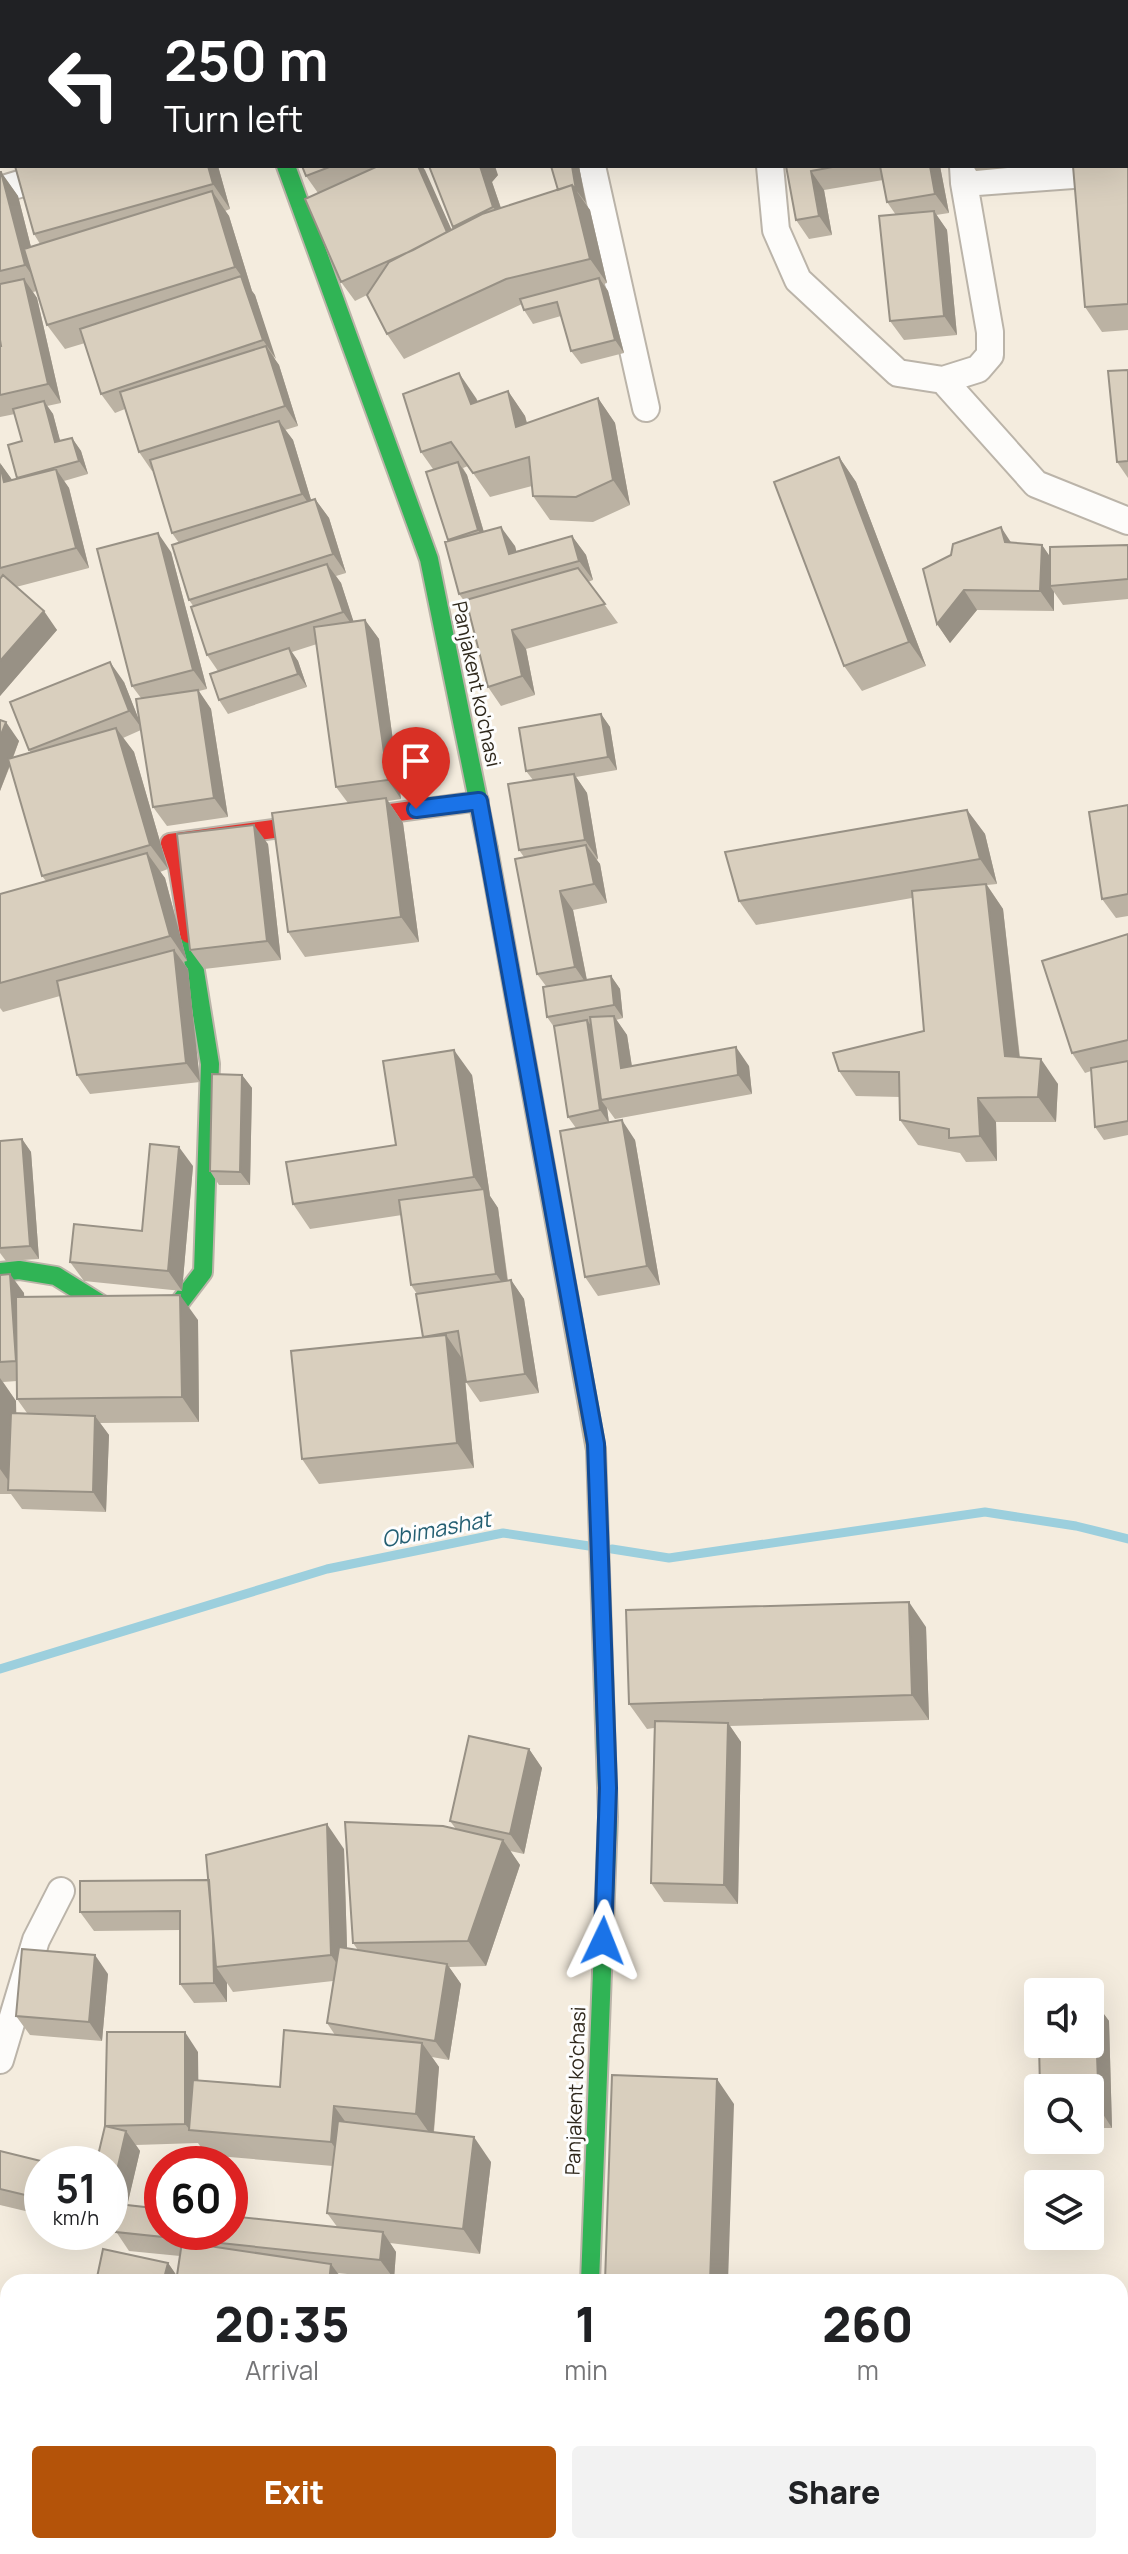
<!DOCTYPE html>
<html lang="en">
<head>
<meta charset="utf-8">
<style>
	body { margin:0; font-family:Manrope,sans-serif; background:#f2f2f2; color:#202124; height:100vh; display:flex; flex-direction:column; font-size:30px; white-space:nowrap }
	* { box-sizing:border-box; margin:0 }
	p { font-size:26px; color:#757577 }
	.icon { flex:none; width:44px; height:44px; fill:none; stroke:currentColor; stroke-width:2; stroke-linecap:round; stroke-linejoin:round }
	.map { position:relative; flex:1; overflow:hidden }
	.drawer { position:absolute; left:0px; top:2274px; width:1128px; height:280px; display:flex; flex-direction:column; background:#fff; border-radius:24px 24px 0 0; box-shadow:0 8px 32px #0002 }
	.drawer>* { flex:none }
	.hud { position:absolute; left:0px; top:0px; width:1128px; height:168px; box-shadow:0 8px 32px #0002; background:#202124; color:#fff; overflow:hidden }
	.controls { position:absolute; left:1024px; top:1978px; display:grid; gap:16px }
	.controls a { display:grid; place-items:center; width:80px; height:80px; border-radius:8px; background:#fff; box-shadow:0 8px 32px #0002; font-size:40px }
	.speed { position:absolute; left:24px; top:2146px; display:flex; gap:16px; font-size:40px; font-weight:700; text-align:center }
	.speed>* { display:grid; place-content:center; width:104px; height:104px; border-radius:50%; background:#fff; box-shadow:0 8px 32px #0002; line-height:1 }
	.speed small { font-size:20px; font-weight:400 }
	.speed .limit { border:12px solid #d22; background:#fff; color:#111 }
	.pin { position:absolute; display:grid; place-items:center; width:68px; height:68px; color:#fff; margin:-82px -34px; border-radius:50% 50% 50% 0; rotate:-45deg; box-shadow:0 0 8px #0007 }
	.pin .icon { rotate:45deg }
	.me { position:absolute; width:88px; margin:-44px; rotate:2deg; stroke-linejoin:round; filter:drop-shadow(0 0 6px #0008) }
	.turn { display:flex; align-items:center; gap:28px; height:168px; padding:0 32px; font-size:36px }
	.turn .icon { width:104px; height:104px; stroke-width:2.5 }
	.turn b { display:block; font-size:56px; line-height:68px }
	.eta { display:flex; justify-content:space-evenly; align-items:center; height:136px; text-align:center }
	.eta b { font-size:48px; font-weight:800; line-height:56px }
	.button { display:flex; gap:16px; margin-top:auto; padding:16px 32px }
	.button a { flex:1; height:92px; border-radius:8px; background:#b45309; color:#fff; font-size:32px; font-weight:800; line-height:92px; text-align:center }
	.button a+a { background:#f2f2f2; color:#202124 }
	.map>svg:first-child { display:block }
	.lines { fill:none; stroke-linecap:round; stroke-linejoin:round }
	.stream { stroke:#9ccfdd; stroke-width:9 }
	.street-casing { stroke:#bbb4a9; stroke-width:30 }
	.fast-casing { stroke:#bbb4a9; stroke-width:22 }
	.slow-casing { stroke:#bbb4a9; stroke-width:22 }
	.jam-casing { stroke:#bbb4a9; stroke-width:22 }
	.street { stroke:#fdfcfa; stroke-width:26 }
	.fast { stroke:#30b455; stroke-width:18 }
	.slow { stroke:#ff9f0a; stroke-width:18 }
	.jam { stroke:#e5322d; stroke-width:18 }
	.wall { fill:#bbb2a3; fill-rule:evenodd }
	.shaded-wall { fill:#989185 }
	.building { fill:#d9cfbe; stroke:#989185; stroke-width:2 }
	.route-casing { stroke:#114b97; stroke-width:20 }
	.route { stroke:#1a73e8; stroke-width:14 }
	.labels { text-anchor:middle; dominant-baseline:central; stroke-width:6; stroke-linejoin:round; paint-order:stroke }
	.street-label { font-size:20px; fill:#2f281c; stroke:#fdfdfd }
	.water-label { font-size:22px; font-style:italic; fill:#245f72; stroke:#fdfdfd }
</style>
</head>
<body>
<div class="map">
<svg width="1128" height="2554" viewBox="0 0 1128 2554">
	<rect width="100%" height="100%" fill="#f4ecde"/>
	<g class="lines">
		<path class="stream" d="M612,1549l57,9 316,-46 91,14 52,13
			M0,1669l327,-100 176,-36 86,13"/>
		<defs>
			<path id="street" d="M760,0l1,2
				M592,166l54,242
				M770,166l6,64 22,50 100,93 45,7 35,-11 12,-14v-23l-26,-149
				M963,166l1,17 164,-12
				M0,190l79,-24
				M943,380l93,104 92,37
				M0,2060l36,-120 25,-49
				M1120,2412h8"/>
			<path id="fast" d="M286,166l143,393 59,290
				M0,1272l19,-2 37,6 56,35 59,3 32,-42 7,-208 -21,-130
				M590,2282l18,-465 -12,-367"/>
			<path id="slow" d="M227,0l1,2
				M488,849l108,601"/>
			<path id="jam" d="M189,934l-11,-67 -8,-24 309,-42
				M579,2546v8"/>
		</defs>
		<use href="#street" class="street-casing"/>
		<use href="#fast" class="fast-casing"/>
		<use href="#slow" class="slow-casing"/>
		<use href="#jam" class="jam-casing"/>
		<use href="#street" class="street"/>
		<use href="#fast" class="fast"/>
		<use href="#slow" class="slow"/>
		<use href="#jam" class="jam"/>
	</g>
	<path class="wall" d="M413,0h146v1l-145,1z
		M781,0h37l-26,2h-9z
		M963,0h165v151h-2v-149h-176z
		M1128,158v172l-26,2 -17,-25z
		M15,166h203l12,43 -5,2 4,5 23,75 3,4 20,65 4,5 19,61 -13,4 8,10 18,60 4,-1 14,19 17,55 -10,3 5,7 12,38 12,-1 14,19 22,160 -13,2 15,22 16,119 -114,15 -17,-25 60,-129 -12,-16 -19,-143 -25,8 6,9 9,26 -79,27 -9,-14 -1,-29 -11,-16 -13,-48 -5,-7 -10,-57 -7,-10 -19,-62h-1l-13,-19 -14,-43 -10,4 -14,-19 -16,-51 -20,6 -18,-24 -10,-34 -4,1 4,6 24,105 -14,3 6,8 7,27 12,-3 9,13 7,23 -24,7 5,7 20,80 -73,19 41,43 -57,66v-233l12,17 6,-1 4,-38 -7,-27 -15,3v-71h1l-1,-6v-168h1l17,24 13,51 9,-3 -6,-10z
		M302,166h120l29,63 2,-1 -24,-62 69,9 -6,7 9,26 57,-18 21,-24 6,37 5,7 17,73 -3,1 4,7 16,62 -43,11 -10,-13 -10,-35 -28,8 -9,-14 -2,-6 -118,55 -17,-25 -20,-39 -12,6 -14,-19 -23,-89 -12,-17z
		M786,166h154l9,47 -13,2 11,15 10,105 -53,5 -14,-19 6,-106 -9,-13 -4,-22 -59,10 8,45 -23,4 -13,-19z
		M973,166h57l-54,5z
		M1128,370v108l-11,-16z
		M508,391l17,25 2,7 71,-25 17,25 15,82 -37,17 -43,-2 -17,-24 -1,-10 -42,11 -22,-31 -5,2 4,7 17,57 31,14 1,5 56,-15 14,19 7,25 -5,2 30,41 -92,26 9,46 -34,11 -13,-19 -20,-81 -9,-12 -26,-125 -12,-17 55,-54 2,4z
		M839,457l17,25 70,184 -64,25 -18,-25z
		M1011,542l31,3 8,12 78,-12v54l-65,6 -9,-13v19l-77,-1 -27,33 -13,-19 -14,-55z
		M171,552l36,137 -8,2 12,18 17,108 -61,9 -14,-19 -12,-77 -18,8 11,14 34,117 -8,3 5,6 22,83 -4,1 5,7 12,113 -110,12 -13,-19 -17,-79 -57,16 -3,-4v-114l46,-13 -4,-5 -32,-110 -10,25v-71l19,21 -6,17 18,-5 -2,-3 95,-68 16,41 1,-25 -9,-12z
		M601,714l9,13 7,43 -41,7 11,16 11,66 -2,1 4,4 7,39 -34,7 14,70 24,-4 9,13 3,29 -7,2 11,15 5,31h117l3,28 -137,25 -8,-11 2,15 26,17 25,145 -62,11 -13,-19 -9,-149 -8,-11 -14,-90 -7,-10 -1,-31 -9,-12 -13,-117 -5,-7 14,-70 -7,-9z
		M1128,805v111l-12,2 -14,-19z
		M967,810l18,24 12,50 -10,1 16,24 17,148 38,27 -2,38h-60l1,39 -31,1 -6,-9 -42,-8 -18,-25v-23l-44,-1 -17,-25 85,-40 -12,-133 -156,27 -17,-24z
		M268,844l13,116 -77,9 -14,-19z
		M1128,934v201l-24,5 -9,-13 -4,-56 -6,2 -13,-20z
		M242,1075l10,13 -2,97h-31l-9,-14z
		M472,1075l18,121 8,12 10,72h3l13,19 15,94 -59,9 -14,-20 -2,-14 10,100 -155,16 -17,-25 121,-122 -6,-43 -6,-9 -9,-70 -92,14 -17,-25 103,-59z
		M22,1139l9,13 8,107 -33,2 -6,-8v-112z
		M193,1166l-11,125 -98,-10 -14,-19 72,-31z
		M0,1275l24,18v4l174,23 1,102 -99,1 9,12 -3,77 -84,-3 -11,-15h-11zM17,1381v18l10,14h-11v-12l-13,-19z
		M926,1627l3,93 -199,6 11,16 -3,162 -74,-2 -13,-19 3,-155 -7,1 -18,-25z
		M529,1749l13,19 -18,86 -14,-3 10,14 -34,101 -37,1 12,17 -12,76 -17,-3 7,10 -5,65 57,30 -11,92 -90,-11 6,9 -2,27 -56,-6 6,9h-248l72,-19 9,13 3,-20 -51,-5 -12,-18 -7,-1v-68l-5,-38 93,-74v28l82,7 55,-52 -8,-12 6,-42 -100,11 -6,-9v19l-33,1 -14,-19v-54l-86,1 -14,-19 129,-32 135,-31 3,99 11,2 -5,-7 103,-114 -6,-8zM198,2143l8,12 127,11 -6,47 11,15 -211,-23 13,-54 -4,-6z
		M108,1974l-6,67 -72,-6 -14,-19z
		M1095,2002l14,19 3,107h-22v-40z
		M0,2151l42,13v51l-42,-10z
		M0,2338h8v49l-8,1z
		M0,2447l8,1v81l-8,-2z
		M49,2546h65l-2,8h-45l-15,-4z
		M587,2546h407l3,4 -1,4h-403z"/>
	<path class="shaded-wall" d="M128,0h13v2h-11z
		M208,166h10l12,43 -17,-25z
		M418,166h4l3,4 37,83 -14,-19z
		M480,166h15l3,9 -6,7 15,44 -14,-19z
		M572,166h7l7,37 -10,-13z
		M930,166h10l9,47 -14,-19z
		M811,171l13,19 8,45 -13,-19z
		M1,172l17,24 24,94 -17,-25z
		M572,185l18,25 17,73 -17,-24z
		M212,191l17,25 23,75 3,4 21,64 -13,-19 -21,-63 -7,-10z
		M934,211l13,19 10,105 -13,-19z
		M599,278l9,13 16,62 -9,-13z
		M24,279l13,19 24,105 -13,-19z
		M266,346l13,19 19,61 -13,-20z
		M459,373l17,25 12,31 -17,-25z
		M508,391l17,25 9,36 -18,-25z
		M598,398l17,25 15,82 -17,-25z
		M44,401l9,13 11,41 -9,-13z
		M279,421l14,19 22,73 -13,-19z
		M72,438l9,13 7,23 -9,-13z
		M839,457l17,25 70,184 -17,-24z
		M458,462l9,13 20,68 -9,-13z
		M0,463l13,18 -9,1z
		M56,469l13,19 20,80 -13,-20z
		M315,499l14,19 17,55 -13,-19z
		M501,527l14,19 7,27 -13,-19z
		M1001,527l13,20 -9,-5z
		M158,533l13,19 36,137 -14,-19z
		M572,536l14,19 7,25 -14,-19z
		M1042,545l13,19 -5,22 4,6v19l-14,-20z
		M327,564l14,19 16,49 -14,-20z
		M964,590l13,20 -27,33 -13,-19z
		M44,611l13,19 -57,66v-35z
		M365,620l14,19 22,160 -13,-19z
		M512,630l14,19 9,46 -13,-19z
		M289,648l9,13 9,26 -9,-13z
		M110,662l14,20 19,48 -14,-19z
		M198,690l13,19 17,108 -14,-19z
		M601,714l9,13 7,43 -9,-13z
		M6,722l13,19 -19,50v-54z
		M116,728l18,24 34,117 -18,-24z
		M574,774l13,19 11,66 -13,-19z
		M386,798l17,25 16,119 -18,-25z
		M967,810l18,24 12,50 -17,-25z
		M254,825l14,19 13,116 -14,-19z
		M586,845l14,19 7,39 -13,-19z
		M147,853l18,25 22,83 -17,-25z
		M986,884l17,25 19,171 -17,-24z
		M560,891l13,19 15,76 -13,-19z
		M174,950l14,19 12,113 -14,-19z
		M611,976l9,13 3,29 -9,-13z
		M614,1016l13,19 8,52 -14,-19z
		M587,1020l9,13 5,67 6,8 2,15 -9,-13z
		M736,1047l13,19 3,28 -14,-19z
		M454,1050l18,25 18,121 8,12 11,85 -13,-19 -11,-80 -11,-17z
		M1041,1059l17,25 -2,38 -18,-25z
		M242,1075l10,13 -2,97 -10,-13z
		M978,1098l18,24 1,39 -17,-25z
		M622,1120l13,20 25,145 -13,-19z
		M22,1139l9,13 8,107 -9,-13z
		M179,1147l14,19 -11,125 -14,-20z
		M10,1274l14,19 6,87 -14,-19z
		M511,1280l13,19 15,94 -14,-19z
		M180,1295l18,25 1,102 -17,-25z
		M446,1335l17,25 11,108 -17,-25z
		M0,1378l16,23 2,89h-3l-15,-21z
		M95,1416l14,19 -3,77 -13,-20z
		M909,1602l17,25 3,93 -17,-25z
		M728,1723l13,19 -3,162 -14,-19z
		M529,1749l13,19 -18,86 -14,-20z
		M327,1824l17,25 4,131 -17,-25z
		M503,1840l17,25 -34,101 -18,-25z
		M213,1880l3,87 11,16v19l-13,-19z
		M95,1955l13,19 -6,67 -13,-19z
		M447,1964l14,20 -12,76 -14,-19z
		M1095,2002l14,19 3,107 -13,-20z
		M185,2032l13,20 1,79 -9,-1 -5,-6z
		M422,2043l17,24 -6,71 -17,-24z
		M717,2079l17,25 -6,178h-18z
		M334,2106l18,25 -4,36 -17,-25z
		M126,2131l14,20 -19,81h-2l-9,-12v-19z
		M474,2137l17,25 -11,92 -17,-25z
		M383,2232l13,20 -2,27 -14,-19z
		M168,2263l13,19h-18z
		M331,2264l13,18h-15z
		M96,2546h18l-2,8h-18z
		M341,2546h1l6,8h-8z
		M343,2546h10l-2,8h-2z
		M481,2546l6,8h-7z
		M676,2546h21l-1,8h-21z
		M847,2546h22l-1,8h-23z
		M977,2546h17l3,4 -1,4h-20z"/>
	<path class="building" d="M0,0h128l1,1 -6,1h-121v27l-2,1z
		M248,0h45l1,2h-45z
		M360,0h41l1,2h-42z
		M413,0h27l-11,2h-15z
		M972,0h101v2h-123z
		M1088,0h40v131h-2v-129h-38z
		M0,35h2v85l-2,-8z
		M1128,158v146l-43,3 -12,-141h53v-7z
		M15,166h193l5,18 -179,50z
		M302,166h30l-26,10z
		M378,166h40l29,66 -34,18 -72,32 -36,-83z
		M429,166h51l13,41 -40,20z
		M551,166h21l4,24 -4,-5 -14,5z
		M786,166h52l-27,5 8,45 -23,4z
		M880,166h50l5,28 -48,8z
		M0,172h1l24,93 -25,6z
		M572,185l18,74 -84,20 -119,55 -20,-39 22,-33 93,-48z
		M212,191l23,76 -188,58 -23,-76z
		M934,211l10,105 -54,5 -11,-105z
		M241,276l22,64 -162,54 -21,-65z
		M599,278l16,62 -44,11 -14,-49 -33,8 -4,-11z
		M24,279l24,105 -48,11v-49h1l-1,-6v-56z
		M266,346l19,60 -146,46 -19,-60z
		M1128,370v91l-11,1 -9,-91z
		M459,373l12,31 37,-13 8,36 82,-29 15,82 -37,17 -43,-1 -4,-39 -56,16 -22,-31 -30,10 -18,-58z
		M44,401l11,41 17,-4 7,23 -62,17 -9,-33 14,-4 -9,-32z
		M279,421l23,73 -130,39 -22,-73z
		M839,457l70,185 -65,24 -70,-184z
		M458,462l20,68 -30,10 -22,-68z
		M0,465l4,17 52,-13 20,79 -76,20z
		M315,499l18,55 -144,46 -17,-55z
		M501,527l8,27 63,-18 7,25 -120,33 -14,-52z
		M1001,527l4,15 37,3 -2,46 -76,-1 -27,34 -14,-55 28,-14 2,-11z
		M158,533l35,137 -61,16 -35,-137z
		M1128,545v34l-78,7v-39z
		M327,564l16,48 -136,43 -16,-48z
		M578,568l27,36 -93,26 10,46 -34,11 -22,-87z
		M3,575l41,36 -44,50v-82z
		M365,620l23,160 -52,7 -22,-160z
		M289,648l9,26 -79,26 -9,-26z
		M110,662l19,49 -100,39 -19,-48z
		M198,690l16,108 -61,9 -17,-108z
		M601,714l7,43 -82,14 -7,-43z
		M0,720l6,2 -6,15z
		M116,728l34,117 -108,31 -34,-117z
		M574,774l11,66 -66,10 -11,-66z
		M386,798l15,119 -113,15 -16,-119z
		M1128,805v89l-26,5 -13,-87z
		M967,810l13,49 -241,42 -14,-49z
		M254,825l13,116 -77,9 -13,-116z
		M586,845l8,39 -34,7 15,76 -38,7 -22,-115z
		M147,853l23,83 -170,47v-89z
		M986,884l19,172 36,3 -3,38 -60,1 2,38 -31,2v-9l-49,-9 -1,-48 -60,-1 -6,-18 91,-22 -12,-140z
		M1128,934v106l-56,13 -30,-92z
		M174,950l12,113 -109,12 -20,-94z
		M611,976l3,29 -67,12 -4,-30z
		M614,1016l7,52 115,-21 2,28 -137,25 -11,-83z
		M587,1020l13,90 -32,7 -14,-91z
		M454,1050l20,127 -181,27 -7,-42 110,-17 -13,-84z
		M1128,1061v60l-33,6 -4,-59z
		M212,1074l30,1 -2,97 -30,-1z
		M622,1120l25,146 -62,11 -25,-146z
		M22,1139l8,107 -30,2v-107z
		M150,1144l29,3 -11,124 -98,-9 4,-38 68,7z
		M484,1189l12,85 -85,11 -12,-85z
		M10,1274l6,87 -16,1v-87z
		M511,1280l14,94 -59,8 -8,-51 -35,6 -7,-43z
		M180,1295l2,102 -165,2 -1,-102z
		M446,1335l11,108 -155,16 -11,-108z
		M11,1413l84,3 -2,76 -85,-2z
		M909,1602l3,93 -283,9 -3,-94z
		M655,1721l73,2 -4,162 -73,-2z
		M469,1736l60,13 -19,85 -60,-13z
		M345,1822l98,4 60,14 -35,101 -115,2z
		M327,1824l4,131 -115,12 -10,-112z
		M209,1880l4,57 1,46 -34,1v-73l-100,1v-31z
		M339,1947l108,17 -12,77 -108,-18z
		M22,1949l73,6 -6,67 -73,-6z
		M1090,2002h5l4,106 -9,1v-21h-50l-1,-44h51z
		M284,2030l138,13 -6,71 -82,-8 -3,36 -142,-12 4,-50 87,7z
		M107,2032h78v92l-80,2z
		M612,2075l105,4 -7,203h-105z
		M338,2121l136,16 -11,92 -136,-16z
		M105,2126l21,5 -16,70v-37h-14z
		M0,2151l53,13h-11v35l-42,-10z
		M118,2204l44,5v23h68v-16l153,16 -3,28 -264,-28z
		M182,2242l149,22 -2,18h-153z
		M103,2249l65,14 -5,19h-67z
		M0,2338h8v29l-8,1z
		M0,2447l8,1v69l-8,-1z
		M75,2546h21l-2,8h-21z
		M300,2546h41l-1,8h-41z
		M422,2546h59l-1,8h-59z
		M612,2546h64l-1,8z
		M689,2546h158l-2,8h-158z
		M858,2546h119l-1,8h-118z"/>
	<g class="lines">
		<defs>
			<path id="route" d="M416,809l63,-8 117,643 12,344 -5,153"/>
		</defs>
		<use href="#route" class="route-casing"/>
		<use href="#route" class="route"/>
	</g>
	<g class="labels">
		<g class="street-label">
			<text transform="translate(477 684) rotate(78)">Panjakent ko'chasi</text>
			<text transform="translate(575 2091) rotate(-88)">Panjakent ko'chasi</text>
		</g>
		<g class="water-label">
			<text transform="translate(436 1529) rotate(-11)">Obimashat</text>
		</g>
	</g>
</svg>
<div class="controls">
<a><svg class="icon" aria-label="sound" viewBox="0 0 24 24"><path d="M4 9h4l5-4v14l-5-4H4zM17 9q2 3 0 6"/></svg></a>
<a><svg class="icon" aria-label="search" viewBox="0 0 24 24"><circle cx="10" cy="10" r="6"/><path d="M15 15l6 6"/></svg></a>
<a><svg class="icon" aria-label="layers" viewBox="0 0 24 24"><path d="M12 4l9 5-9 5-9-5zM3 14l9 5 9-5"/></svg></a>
</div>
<div class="speed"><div>51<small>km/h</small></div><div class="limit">60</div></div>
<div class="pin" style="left:416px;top:809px;background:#d93025"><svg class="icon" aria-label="arrive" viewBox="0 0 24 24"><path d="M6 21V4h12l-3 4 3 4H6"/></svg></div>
<svg class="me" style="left:603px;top:1941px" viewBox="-20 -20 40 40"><path d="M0-17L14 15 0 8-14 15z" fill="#1a73e8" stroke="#fff" stroke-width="4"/></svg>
<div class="hud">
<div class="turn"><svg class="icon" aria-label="left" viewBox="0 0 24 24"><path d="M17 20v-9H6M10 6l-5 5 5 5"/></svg><div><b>250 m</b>Turn left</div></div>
</div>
<section class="drawer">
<div class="eta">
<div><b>20:35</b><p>Arrival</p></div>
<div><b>1</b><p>min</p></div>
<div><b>260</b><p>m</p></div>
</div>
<div class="button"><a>Exit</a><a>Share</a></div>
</section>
</div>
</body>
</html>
